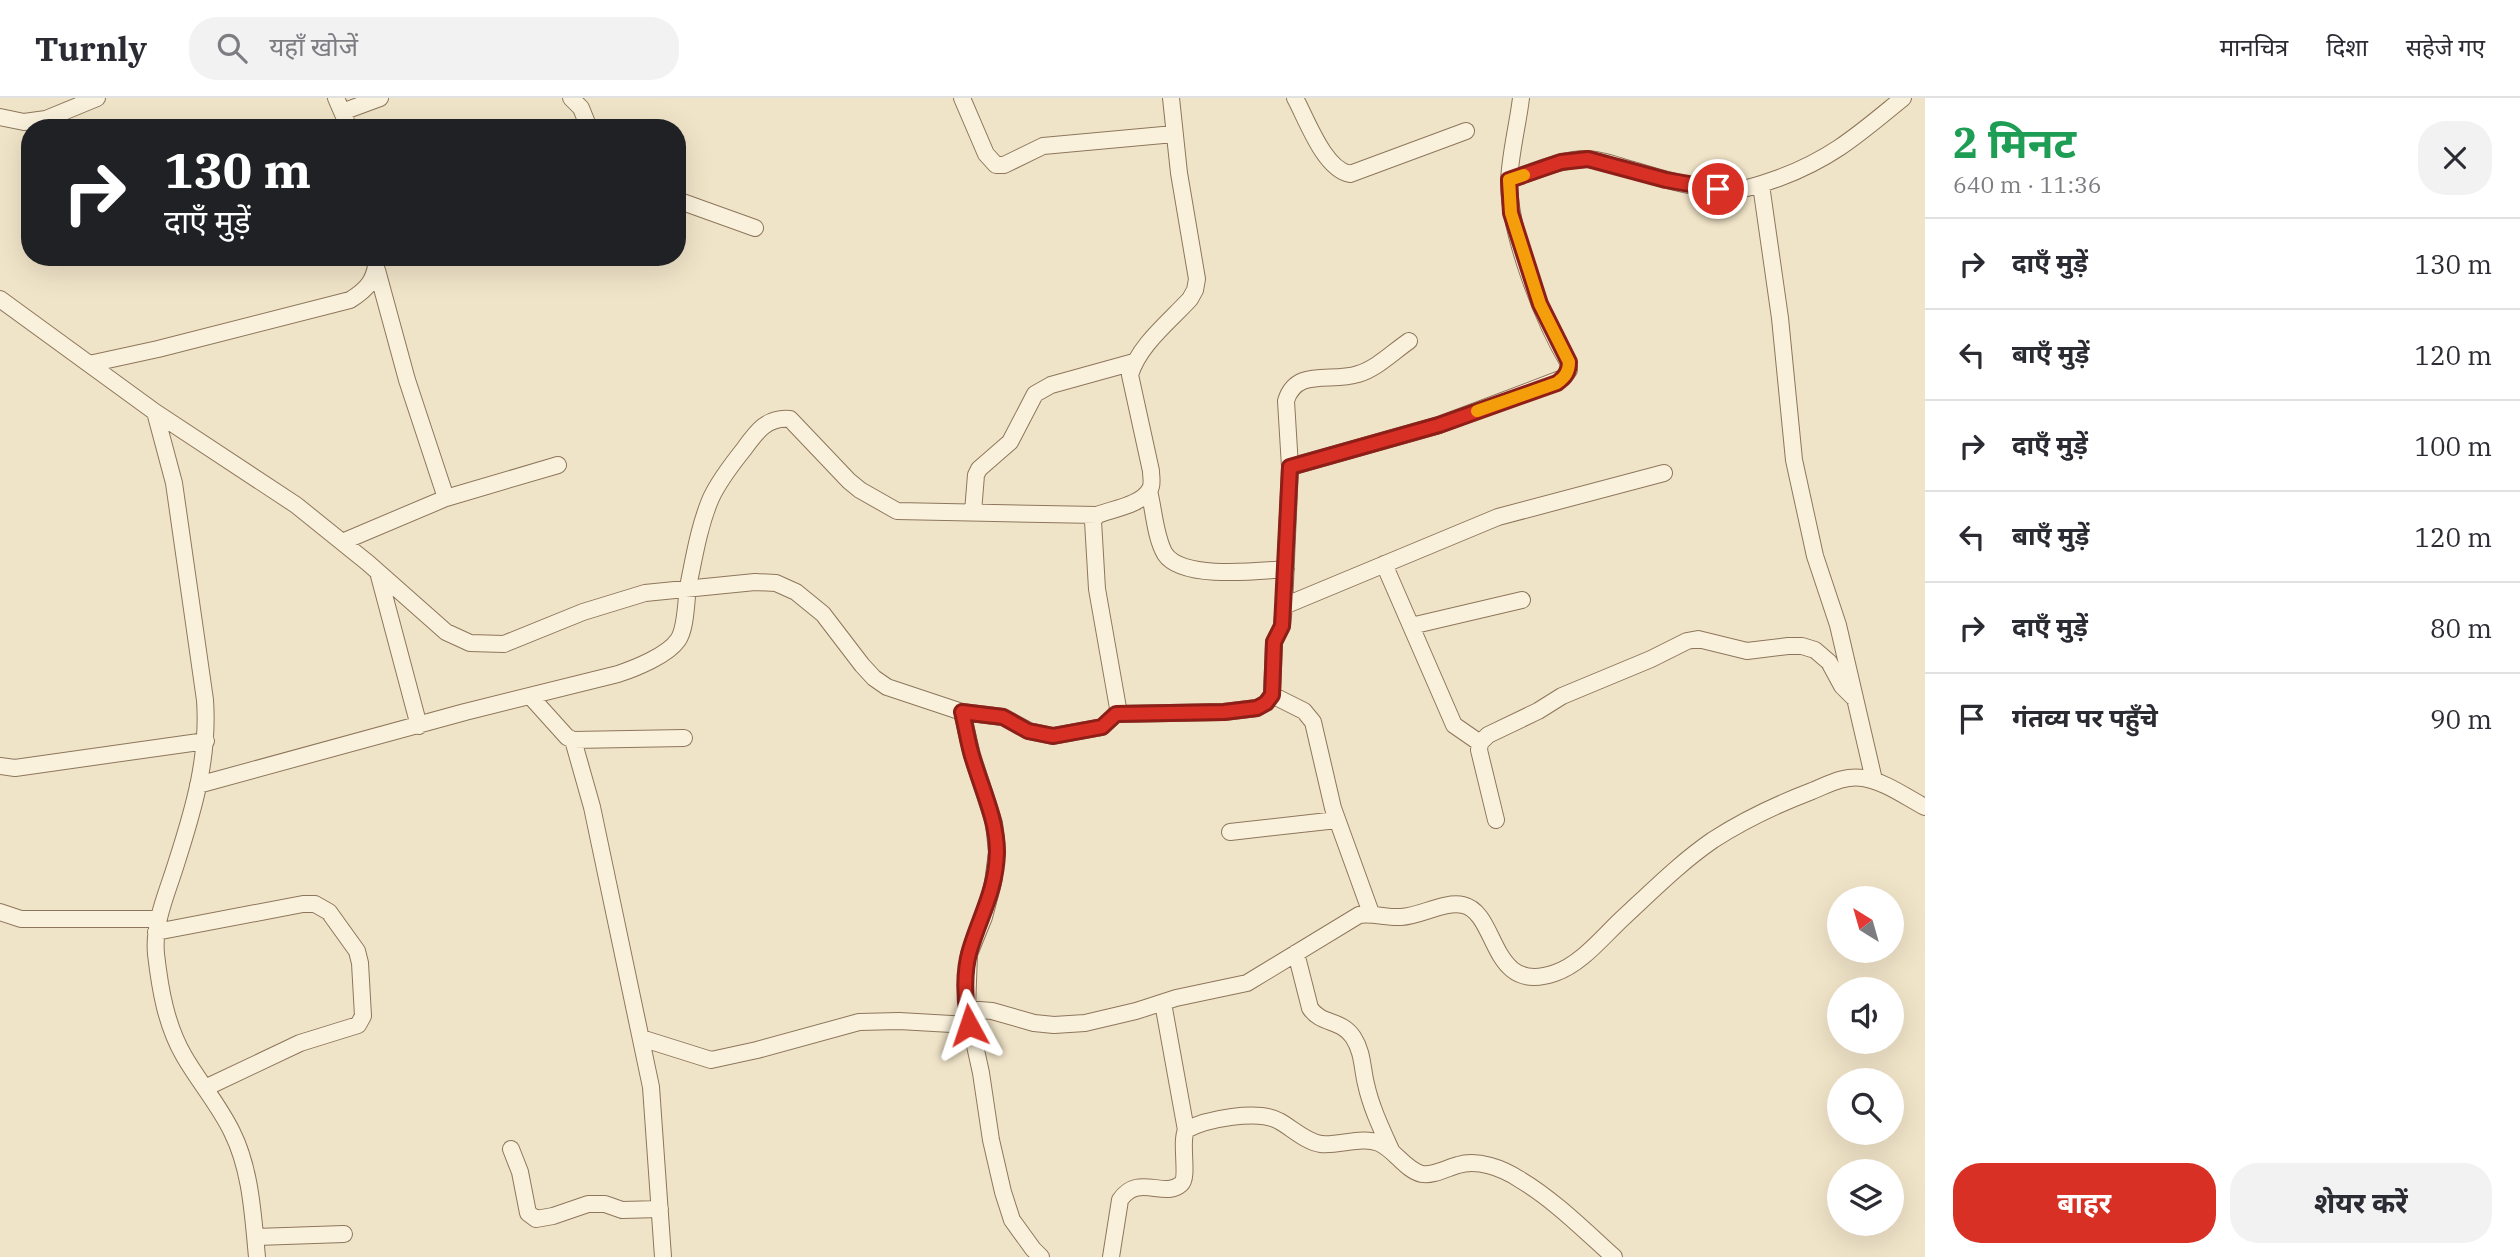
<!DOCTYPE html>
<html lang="hi">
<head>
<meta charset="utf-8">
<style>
	body { margin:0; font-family:"IBM Plex Serif","Noto Sans Devanagari",serif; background:#f2f2f3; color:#2b2b33; height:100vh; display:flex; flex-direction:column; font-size:26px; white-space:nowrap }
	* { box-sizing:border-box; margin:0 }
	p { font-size:23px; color:#7c7c81 }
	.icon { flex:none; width:38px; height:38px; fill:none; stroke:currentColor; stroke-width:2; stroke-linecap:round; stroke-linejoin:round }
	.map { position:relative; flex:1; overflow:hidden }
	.panel { display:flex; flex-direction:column; background:#fff; width:595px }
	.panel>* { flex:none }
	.guide { position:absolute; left:21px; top:21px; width:665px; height:147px; border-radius:28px; box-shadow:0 7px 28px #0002; background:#202124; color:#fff; overflow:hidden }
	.needle { width:46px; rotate:323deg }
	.controls { position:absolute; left:1827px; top:788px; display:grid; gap:14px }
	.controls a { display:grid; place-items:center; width:77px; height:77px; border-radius:50%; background:#fff; box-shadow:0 7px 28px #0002; font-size:35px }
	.pin { position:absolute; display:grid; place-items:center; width:60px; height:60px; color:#fff; margin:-30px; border:4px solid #fff; border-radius:50%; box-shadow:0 2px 7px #0007 }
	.me { position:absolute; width:77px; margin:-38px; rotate:355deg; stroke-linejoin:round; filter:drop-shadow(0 0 5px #0008) }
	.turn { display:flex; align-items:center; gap:24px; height:147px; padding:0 28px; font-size:32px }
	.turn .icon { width:91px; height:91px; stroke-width:2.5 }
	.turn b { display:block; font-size:49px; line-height:60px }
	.round { display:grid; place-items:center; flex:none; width:74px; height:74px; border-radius:28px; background:#f2f2f3 }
	.headline { display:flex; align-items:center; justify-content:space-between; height:119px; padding:0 28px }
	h1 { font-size:42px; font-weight:700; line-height:52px; color:#1e9e55 }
	.primary-button { display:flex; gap:14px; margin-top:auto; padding:14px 28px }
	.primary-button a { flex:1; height:80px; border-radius:28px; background:#d93025; color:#fff; font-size:28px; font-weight:700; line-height:80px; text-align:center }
	.primary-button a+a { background:#f2f2f3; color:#2b2b33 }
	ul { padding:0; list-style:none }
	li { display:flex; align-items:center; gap:21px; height:91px; padding:0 28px; border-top:2px solid #e1e1e2 }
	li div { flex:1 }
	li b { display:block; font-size:26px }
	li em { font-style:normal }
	header { display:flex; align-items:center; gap:42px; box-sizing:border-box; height:98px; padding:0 35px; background:#fff; border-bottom:2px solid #e1e1e2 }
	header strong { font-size:33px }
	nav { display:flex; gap:38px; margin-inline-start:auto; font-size:24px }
	.search { width:490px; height:63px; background:#f2f2f3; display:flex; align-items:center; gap:18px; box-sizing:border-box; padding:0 24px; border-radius:28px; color:#7c7c81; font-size:26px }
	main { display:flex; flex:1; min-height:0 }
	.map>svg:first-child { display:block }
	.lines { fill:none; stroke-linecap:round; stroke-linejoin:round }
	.street-casing { stroke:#8d765c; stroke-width:18 }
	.street { stroke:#faf1dc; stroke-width:16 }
	.route-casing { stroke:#8d1f18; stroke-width:18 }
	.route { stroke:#d93025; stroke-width:12 }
	.slow { stroke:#f59e0b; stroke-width:12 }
</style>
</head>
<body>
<header>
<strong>Turnly</strong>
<div class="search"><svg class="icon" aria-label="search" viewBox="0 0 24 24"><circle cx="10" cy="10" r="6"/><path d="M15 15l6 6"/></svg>यहाँ खोजें</div>
<nav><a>मानचित्र</a><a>दिशा</a><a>सहेजे गए</a></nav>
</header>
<main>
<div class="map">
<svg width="1925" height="1159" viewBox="0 0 1925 1159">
	<rect width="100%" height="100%" fill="#f0e4c8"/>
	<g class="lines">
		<defs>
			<path id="street" d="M336,0l13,30
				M571,0l10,10 8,20
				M962,0l24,56 10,11h8l39,-19 131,-12
				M1295,0c12,22 29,71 55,76l116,-43
				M342,14l38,-14
				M0,19l24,5 22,-3 51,-21
				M1509,82c25,-8 51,-21 77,-21 15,0 32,7 47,11 30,9 72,22 104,20 15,-2 28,-7 42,-12 54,-20 81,-45 124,-80
				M1761,87l19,133 14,142 21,96 23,69 36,155
				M677,102l78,28
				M377,172l30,110 39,118
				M0,201l155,113 141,93 72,58 78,69 24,11 34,1 79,-32 62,-19 110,-11 21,1 20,9 27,22 39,51 12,13 13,9 75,25 41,5 26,14 24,5 49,-9 14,-13 2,-6 -21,-119 -4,-68 4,-6c15,-6 45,-10 53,-26 3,-5 1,-12 1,-18l-21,-96c9,-30 39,-53 60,-76l5,-9 2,-11 -18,-106 -8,-75
				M89,266l69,-15 192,-49c18,-11 26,-21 27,-43
				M155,314l19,71 31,217c4,57 -11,108 -28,161 -9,30 -24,61 -21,93 4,35 10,71 28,102 15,26 35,49 48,76 19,38 21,84 25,125
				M1290,369l149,-42 124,-47 6,-8 -1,-8c-26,-43 -58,-128 -59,-178 0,-25 9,-60 12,-86
				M1149,393c5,19 6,46 16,63 17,26 93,17 121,15
				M973,414l3,-37 3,-6 31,-27 25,-48 16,-9 83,-23
				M342,444l104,-44 112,-33
				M1384,466l70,161 26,18
				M378,474l41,154
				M1284,508l214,-89 166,-44
				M1411,528l111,-26
				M1272,597l32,16 9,11 20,86 38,105
				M530,598l37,41 6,3 111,-2
				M962,614l10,43 22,68 3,29 -4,31 -9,34 -15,37 -2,55 14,64 10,67 12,52 9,28 21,29 8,8
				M1116,616l108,-2 33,-4 9,-5 6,-8 2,-53 8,-16 2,-20 6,-139 -4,-66c10,-34 45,-18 72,-27 18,-5 35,-22 51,-33
				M573,642l19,67 59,280 12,170
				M0,668l15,2 191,-27
				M198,687l267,-73 153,-38c18,-6 50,-19 60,-34 8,-11 8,-39 10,-53 6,-29 11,-61 23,-89 8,-17 21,-34 33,-49 13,-18 23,-32 46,-30l59,62 11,9 37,21 200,4
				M1496,722l-17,-70 1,-7 8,-8 50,-24 24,-15 89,-37 36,-18 11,-2 49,12 41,-5h14l13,4 14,12 13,24 11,11
				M1230,734l107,-12
				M0,814l21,7h137
				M156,834l147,-28h12l14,8 28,39 3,12 3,53 -5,9 -58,18 -95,45
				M1296,855l14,55c11,17 31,11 43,29 10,15 9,31 13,47 5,23 15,44 25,66
				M1163,905l23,127
				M967,911l25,2 42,12 20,2 31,-2 51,-12 40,-13 71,-15 112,-68c15,-2 28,3 42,2 20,-1 43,-16 62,-12 36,8 26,91 92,68 27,-9 49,-38 70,-57 28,-26 56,-54 88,-76 31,-20 65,-36 99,-49 17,-7 33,-16 51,-13 21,3 43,19 62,29
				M641,940l70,22 46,-10 102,-28 40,-1 70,4
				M511,1051l9,23 8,41 8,6 17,-3 35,-12h17l17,6 38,-1
				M256,1139l88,-3
				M1111,1159l9,-57c18,-27 44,-1 61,-16 8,-7 -1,-41 5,-54 20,-11 72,-21 93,-9 13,7 27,21 42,23 18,2 41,-8 58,-1 16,7 26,27 43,31 11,2 25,-6 36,-9 20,-6 44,3 61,14 34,20 65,51 95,78"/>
		</defs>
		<use href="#street" class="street-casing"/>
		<use href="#street" class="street"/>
	</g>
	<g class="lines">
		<defs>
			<path id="route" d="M969,927c-4,-23 -6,-52 1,-75 10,-34 26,-59 27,-98 0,-32 -15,-63 -24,-93 -5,-15 -7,-32 -11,-47l41,5 25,14 25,5 49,-9 14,-13 108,-2 33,-4 9,-5 6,-8 2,-53 8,-16 8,-159 149,-42 118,-42c8,-6 12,-11 12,-21l-29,-58 -29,-91 -2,-33 52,-18 27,-3 78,21 52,9"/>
		</defs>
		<use href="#route" class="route-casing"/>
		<use href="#route" class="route"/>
		<path class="slow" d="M1477,313l80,-28c8,-6 12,-11 12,-21l-29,-58 -29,-91 -2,-33 15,-5"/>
	</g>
</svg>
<div class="controls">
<a><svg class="needle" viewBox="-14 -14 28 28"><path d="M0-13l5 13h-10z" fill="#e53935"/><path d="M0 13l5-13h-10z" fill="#7c7c81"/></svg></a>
<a><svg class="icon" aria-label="sound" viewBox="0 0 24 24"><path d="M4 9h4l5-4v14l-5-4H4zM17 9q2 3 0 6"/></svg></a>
<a><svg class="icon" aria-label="search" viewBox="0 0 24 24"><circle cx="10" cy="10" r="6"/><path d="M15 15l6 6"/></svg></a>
<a><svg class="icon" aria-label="layers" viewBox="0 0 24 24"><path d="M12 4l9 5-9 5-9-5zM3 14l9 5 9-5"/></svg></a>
</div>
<div class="pin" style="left:1718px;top:91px;background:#d93025"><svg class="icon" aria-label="arrive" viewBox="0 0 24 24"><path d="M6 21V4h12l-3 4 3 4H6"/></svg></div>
<svg class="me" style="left:969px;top:927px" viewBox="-20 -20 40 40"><path d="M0-17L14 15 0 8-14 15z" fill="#d93025" stroke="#fff" stroke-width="4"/></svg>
<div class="guide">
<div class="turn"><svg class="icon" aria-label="right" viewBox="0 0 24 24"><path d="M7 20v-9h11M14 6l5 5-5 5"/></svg><div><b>130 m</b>दाएँ मुड़ें</div></div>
</div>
</div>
<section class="panel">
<div class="headline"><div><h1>2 मिनट</h1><p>640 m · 11:36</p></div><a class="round"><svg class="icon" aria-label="close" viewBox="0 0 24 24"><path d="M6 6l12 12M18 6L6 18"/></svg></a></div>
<ul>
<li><svg class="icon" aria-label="right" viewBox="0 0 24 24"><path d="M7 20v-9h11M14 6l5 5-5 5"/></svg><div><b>दाएँ मुड़ें</b></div><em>130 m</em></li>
<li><svg class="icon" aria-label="left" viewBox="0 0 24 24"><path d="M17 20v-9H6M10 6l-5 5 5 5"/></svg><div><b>बाएँ मुड़ें</b></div><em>120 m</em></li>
<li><svg class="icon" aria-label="right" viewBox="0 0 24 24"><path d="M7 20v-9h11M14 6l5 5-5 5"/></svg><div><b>दाएँ मुड़ें</b></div><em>100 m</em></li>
<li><svg class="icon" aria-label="left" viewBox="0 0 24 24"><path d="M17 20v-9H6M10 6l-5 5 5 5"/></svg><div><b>बाएँ मुड़ें</b></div><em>120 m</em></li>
<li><svg class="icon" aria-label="right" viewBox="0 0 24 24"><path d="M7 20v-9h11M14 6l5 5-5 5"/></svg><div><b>दाएँ मुड़ें</b></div><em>80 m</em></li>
<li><svg class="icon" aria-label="arrive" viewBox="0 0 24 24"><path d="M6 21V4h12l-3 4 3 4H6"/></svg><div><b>गंतव्य पर पहुँचे</b></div><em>90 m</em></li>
</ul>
<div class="primary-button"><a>बाहर</a><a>शेयर करें</a></div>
</section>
</main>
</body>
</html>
